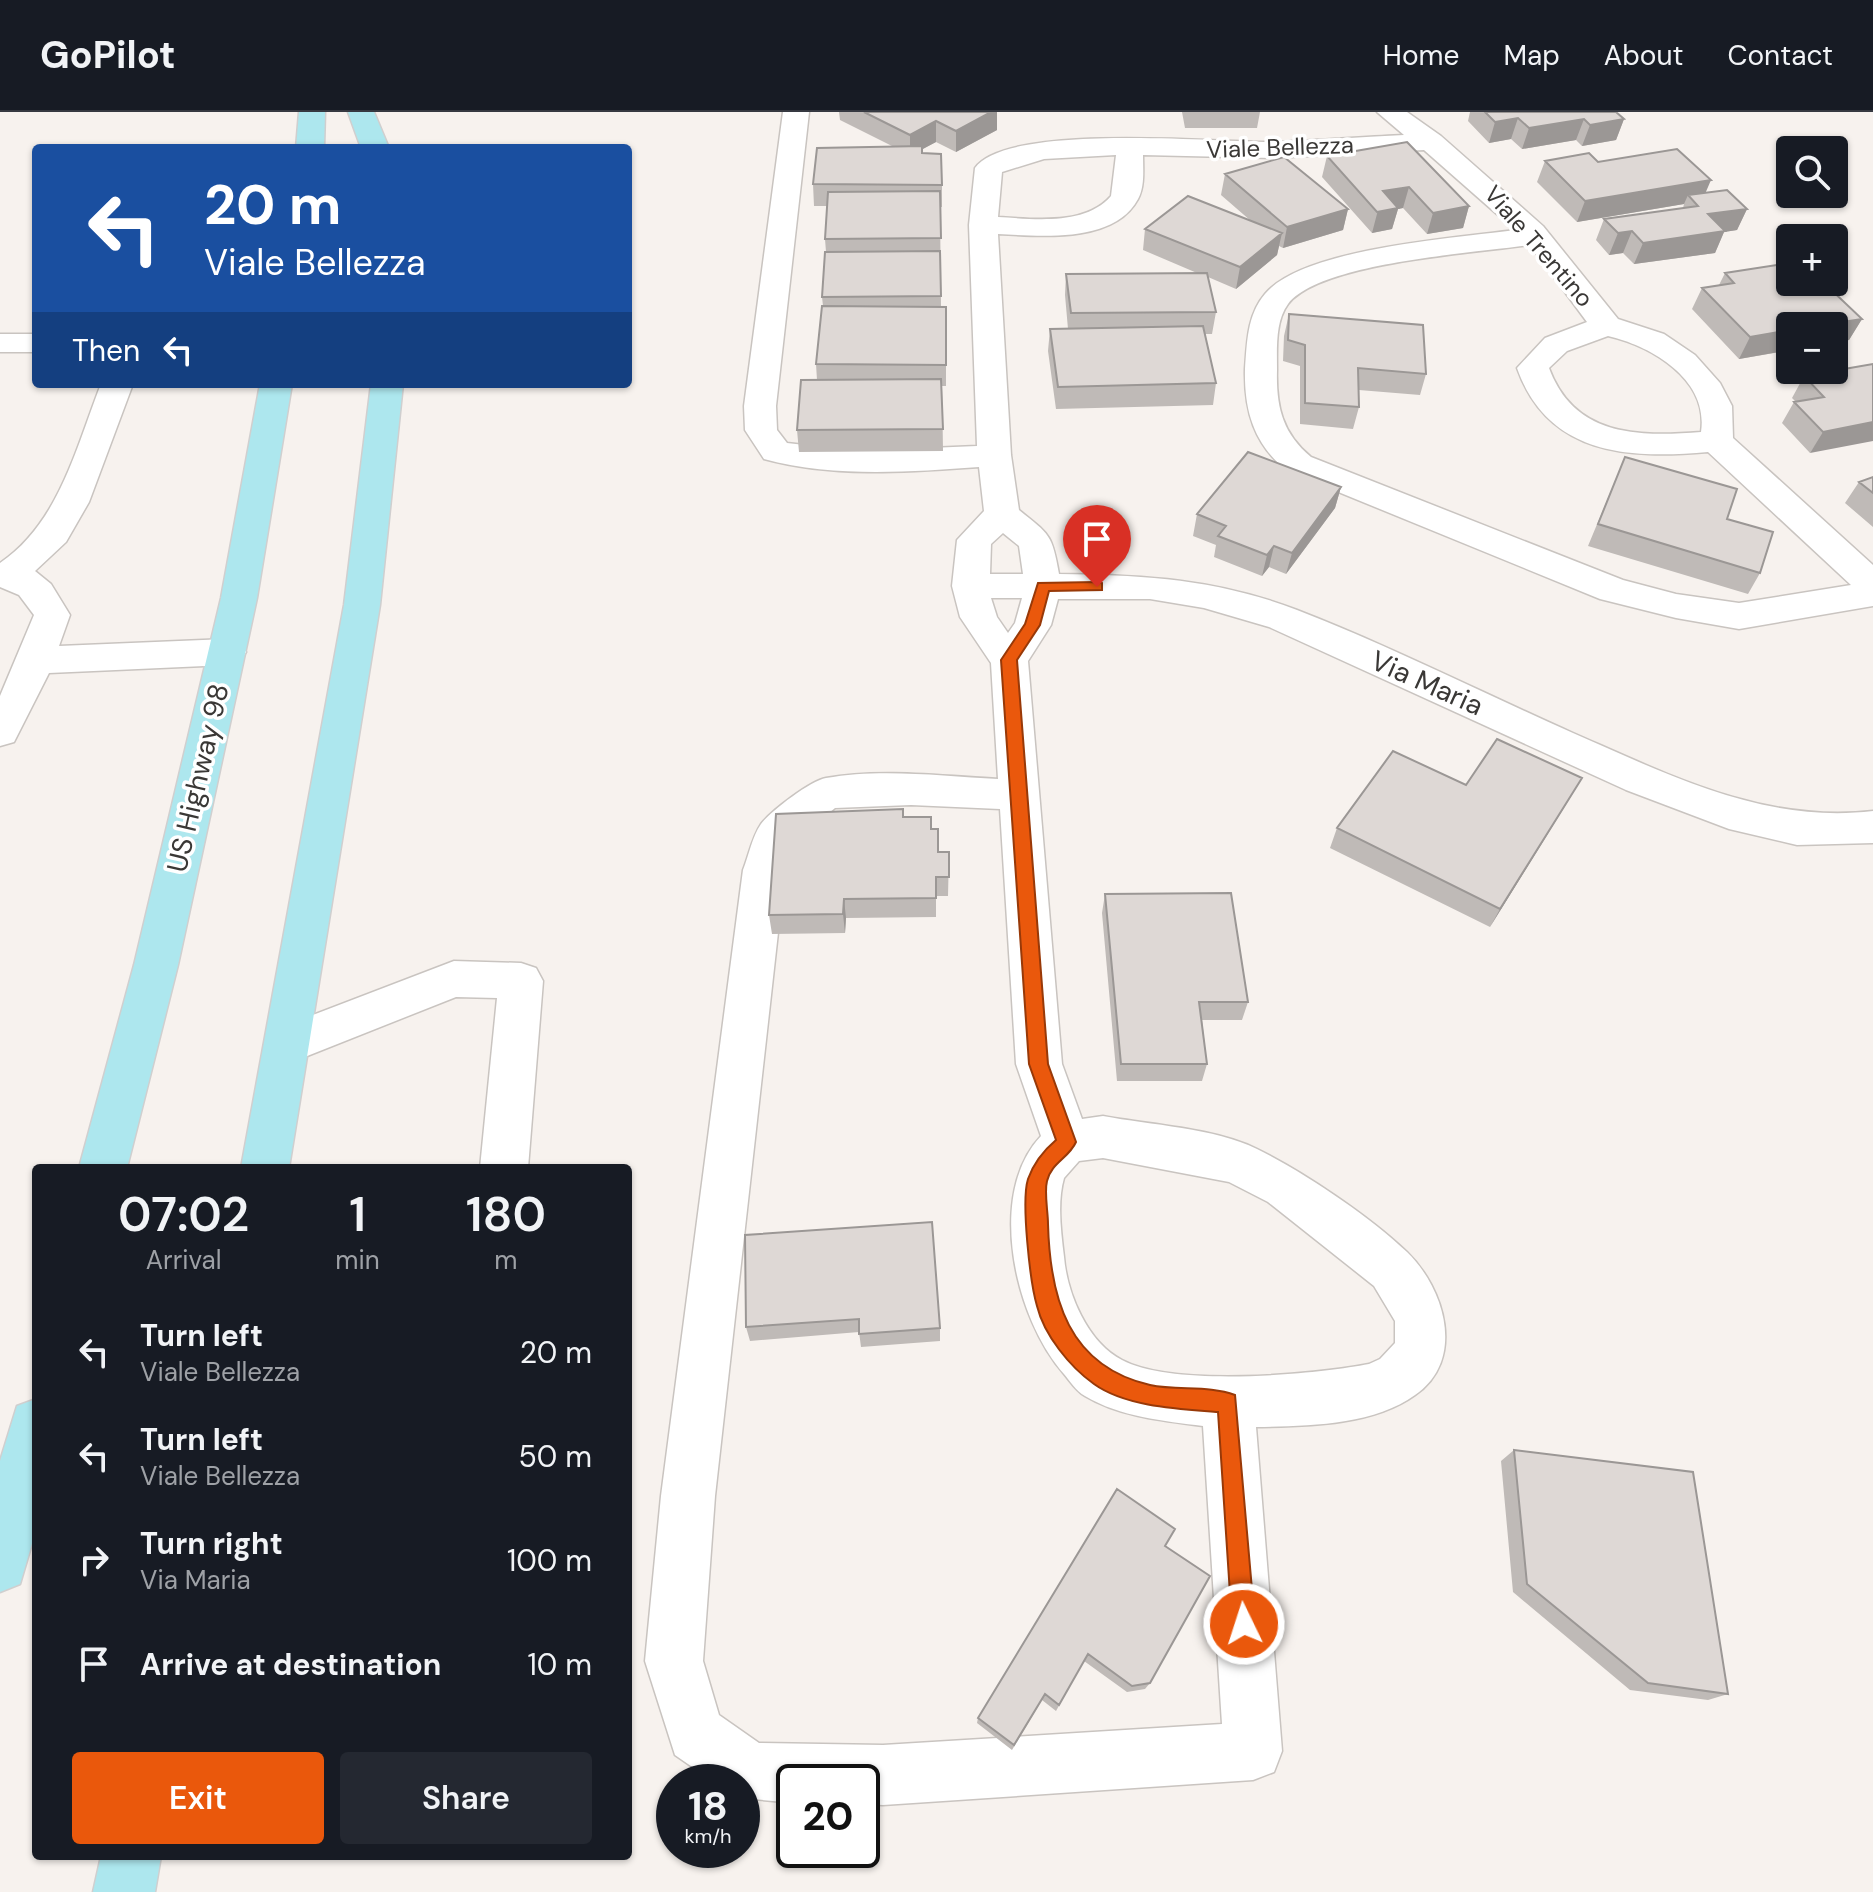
<!DOCTYPE html>
<html lang="en">
<head>
<meta charset="utf-8">
<style>
	body { margin:0; font-family:"DM Sans",sans-serif; background:#242831; color:#f1f3f6; height:100vh; display:flex; flex-direction:column; font-size:30px; white-space:nowrap }
	* { box-sizing:border-box; margin:0 }
	p { font-size:26px; color:#9ea1a6 }
	.icon { flex:none; width:44px; height:44px; fill:none; stroke:currentColor; stroke-width:2; stroke-linecap:round; stroke-linejoin:round }
	.map { position:relative; flex:1; overflow:hidden }
	.details { position:absolute; left:32px; top:1052px; width:600px; height:696px; display:flex; flex-direction:column; background:#171b24; border-radius:8px; box-shadow:0 2px 6px #0004 }
	.details>* { flex:none }
	.banner { position:absolute; left:32px; top:32px; width:600px; height:244px; border-radius:8px; box-shadow:0 2px 6px #0004; background:#1a4fa0; color:#fff; overflow:hidden }
	.controls { position:absolute; left:1776px; top:24px; display:grid; gap:16px }
	.controls a { display:grid; place-items:center; width:72px; height:72px; border-radius:8px; background:#171b24; box-shadow:0 2px 6px #0004; font-size:40px }
	.speed { position:absolute; left:656px; top:1652px; display:flex; gap:16px; font-size:40px; font-weight:700; text-align:center }
	.speed>* { display:grid; place-content:center; width:104px; height:104px; border-radius:50%; background:#171b24; box-shadow:0 2px 6px #0004; line-height:1 }
	.speed small { font-size:20px; font-weight:400 }
	.speed .limit { border:4px solid #111; border-radius:12px; background:#fff; color:#111 }
	.pin { position:absolute; display:grid; place-items:center; width:68px; height:68px; color:#fff; margin:-82px -34px; border-radius:50% 50% 50% 0; rotate:-45deg; box-shadow:0 0 8px #0007 }
	.pin .icon { rotate:45deg }
	.me { position:absolute; width:88px; margin:-44px; rotate:356deg; stroke-linejoin:round; filter:drop-shadow(0 0 6px #0008) }
	.turn { display:flex; align-items:center; gap:28px; height:168px; padding:0 40px; font-size:36px }
	.turn .icon { width:104px; height:104px; stroke-width:2.5 }
	.turn b { display:block; font-size:56px; line-height:68px }
	.then { display:flex; align-items:center; height:76px; padding:0 40px; background:#0003; gap:16px; font-size:30px }
	.eta { display:flex; justify-content:space-evenly; align-items:center; height:136px; text-align:center }
	.eta b { font-size:48px; font-weight:600; line-height:56px }
	.cta { display:flex; gap:16px; margin-top:auto; padding:16px 40px }
	.cta a { flex:1; height:92px; border-radius:8px; background:#ea580c; color:#fff; font-size:32px; font-weight:600; line-height:92px; text-align:center }
	.cta a+a { background:#242831; color:#f1f3f6 }
	ul { padding:0; list-style:none }
	li { display:flex; align-items:center; gap:24px; height:104px; padding:0 40px }
	li div { flex:1 }
	li b { display:block; font-size:30px }
	li em { font-style:normal }
	header { display:flex; align-items:center; gap:48px; box-sizing:border-box; height:112px; padding:0 40px; background:#171b24; border-bottom:2px solid #363941 }
	header strong { font-size:38px }
	nav { display:flex; gap:44px; margin-inline-start:auto; font-size:28px }
	.map>svg:first-child { display:block }
	.lines { fill:none; stroke-linecap:round; stroke-linejoin:round }
	.minor-casing { stroke:#c9c4c0; stroke-width:3 }
	.major-casing { stroke:#d0cfcf; stroke-width:3 }
	.minor { fill:#fff; fill-rule:evenodd }
	.major { fill:#ade7ee; fill-rule:evenodd }
	.wall { fill:#bfbab7 }
	.shaded-wall { fill:#9b9795 }
	.building { fill:#ded8d5; stroke:#9b9795; stroke-width:2 }
	.route { fill:#ea580c; stroke:#983908; stroke-width:2 }
	.labels { text-anchor:middle; dominant-baseline:central; stroke-width:7; stroke-linejoin:round; paint-order:stroke }
	.far-street-label { font-size:24px; fill:#3a3836; stroke:#fff }
	.street-label { font-size:28px; fill:#3a3836; stroke:#fff }
</style>
</head>
<body>
<header>
<strong>GoPilot</strong>
<nav><a>Home</a><a>Map</a><a>About</a><a>Contact</a></nav>
</header>
<div class="map">
<svg width="1873" height="1780" viewBox="0 0 1873 1780">
	<rect width="100%" height="100%" fill="#f7f2ee"/>
	<g class="lines">
		<defs>
			<path id="minor" d="M783,0h26l-33,294 1,24 10,13 71,8 119,-5 -8,-221 6,-57c31,-45 240,-26 294,-26 45,-1 90,-5 135,-7l-27,-23h30l34,24 102,90 75,93 46,15 31,21 25,28 12,23 1,32 140,127v41l-134,23 -63,-11 -76,-19 -313,-128c-33,-27 -43,-60 -42,-102 2,-26 2,-54 20,-75 38,-46 192,-56 250,-64l-91,-80 -152,8 -129,-3c0,14 2,31 -5,44 -24,45 -98,37 -140,35l13,221 8,55c31,25 33,24 40,64 84,1 158,5 238,36 93,36 184,82 276,123 96,42 192,91 300,78v32l-76,2 -68,-16 -103,-39 -357,-163 -65,-19 -54,-9h-92l-7,26 -23,36 34,403 20,55 21,-3c47,9 112,12 154,33 47,23 112,67 150,103 38,37 59,108 8,143 -43,31 -109,31 -159,32l26,324 -8,21 -21,8 -370,25 -21,-1v-22h-68v21l-52,-5v-16h-28l-39,-27 -30,-94 16,-165 82,-626c6,-15 9,-33 18,-46 10,-13 49,-43 65,-46 53,-10 118,-2 172,1l-7,-116 -31,-46 -8,-31 5,-46 27,-29 -5,-44c-71,5 -145,11 -215,-8l-19,-29 -1,-24zM1116,43l-5,41c-26,30 -77,23 -113,21l4,-45 42,-13zM1530,133l57,77 -42,16 -28,30c31,87 111,91 191,84l143,133 -112,18 -63,-9 -53,-14 -312,-123c-29,-24 -35,-51 -34,-87 0,-20 -2,-49 11,-66 32,-42 189,-51 242,-59zM1608,224c43,10 101,43 93,96 -64,5 -127,4 -152,-64l18,-17zM1003,421l16,13 4,28h-33l1,-30zM991,486h31l-7,25 -7,10 -11,-16zM911,693l89,4 16,255 25,72c-55,58 -26,183 23,238 6,7 12,17 21,22 35,21 79,25 118,30l19,298 -339,21 -124,-2 -40,-28 -16,-54 12,-165 70,-626 9,-28 41,-34zM1103,1046l126,24 39,20 106,84 21,35v22l-15,16 -11,5c-57,11 -196,23 -247,-4 -35,-18 -55,-67 -58,-103 -3,-25 -7,-55 0,-79l15,-17z
				M0,222h36v18h-36z
				M101,272h32l-44,118 -23,40 -31,29 16,13 19,31 -11,31 168,-7 13,4 6,9 -6,9 -13,4 -178,8 -35,69 -14,4v-50l34,-81 -15,-20 -19,-8v-24c59,-40 76,-115 101,-179z
				M454,849l67,2 15,5 7,13 -15,187h-48l17,-170 -41,-1 -169,67 -16,-5 -6,-14 6,-14z"/>
			<path id="major" d="M299,0h26l-1,36h-28z
				M348,0h26l15,36h-28z
				M260,272h32l-35,214 -79,367 -51,203h-48l55,-203 87,-367z
				M371,272h32l-23,221 -91,563h-48l103,-563z
				M36,1287v131l-16,54 -20,8v-131l17,-55z
				M101,1744h60l-6,36h-62z"/>
		</defs>
		<use href="#minor" class="minor-casing"/>
		<use href="#major" class="major-casing"/>
		<use href="#minor" class="minor"/>
		<use href="#major" class="major"/>
	</g>
	<path class="wall" d="M839,0h158v18l-41,22 -20,-10 -14,7v4l20,32v22h-2l1,100h5v79h-4l1,65 -144,1 -2,-22 20,-50 -1,-16 7,-58 -1,-9 4,-45 -1,-13 2,-33h-13l-1,-22 79,-38 -52,-26z
		M1182,0h78l-3,16h-72z
		M1470,0h146l8,7 -8,21 -34,6 -6,-6 -54,9 -11,-10 -22,4 -21,-22z
		M1327,44l142,50 -6,22 -36,6 -24,-26 -5,1 -6,20 -20,4 -50,-56z
		M1545,49l53,1 108,30 41,17 -10,21 -13,2 -9,21 -81,11 -11,-11 -14,2 -13,-15 8,-21 79,-11 1,-4 -107,18 -40,-40z
		M1225,62l123,35 -5,21 -60,18 -4,-2 -2,9 -41,34 -28,-12 8,35 -4,22h-8l12,49 -3,22 -157,4 -8,-58 2,-22h18l-3,-34 1,-21 131,-1 -54,-23 2,-21 106,-8 -30,-26z
		M1725,161l137,46 -13,21 -110,19 -47,-50 10,-21 17,-3z
		M1289,202l137,60 -6,21 -61,-5v17l-6,22 -53,-5v-58l-17,-5 1,-25z
		M1873,252l-63,89 -28,-30 12,-21h2l-4,-4 12,-22z
		M1625,345l102,62 33,54 -12,21 -160,-48z
		M1873,365v50l-28,-24 14,-21z
		M1341,375l-6,21 -49,66 -17,-7 -7,9 -48,-19 2,-12 -23,-9 4,-22z
		M1582,666l-92,149 -160,-79 7,-20 129,-43z
		M903,705l28,12 7,23h11l-1,44h-12v21l-90,1 -1,15 -73,1 -3,-19z
		M1105,782l143,108 -6,18h-40l5,44 -5,17h-85l-15,-168z
		M745,1123l195,93v13l-79,6 -2,-15 -109,9 -4,-14z
		M1514,1338l214,244 -20,6 -78,-10 -117,-98 -12,-131z
		M1165,1434l-15,137 -5,6 -18,3 -43,-31 -28,50 -14,-11 -30,50 -35,-27 1,-5z"/>
	<path class="shaded-wall" d="M991,0h6v18l-41,22v-21z
		M1518,6l-7,21 -22,4 6,-21z
		M1584,7l-8,21 -54,9 7,-21z
		M1624,7l-8,21 -34,6 8,-21z
		M936,9v21l-26,14v-21z
		M1711,68l-9,21 -14,-6 -4,9 -107,18 8,-21z
		M1409,75l-6,21 -5,1 -6,20 -20,4 11,-42z
		M1469,94l-6,22 -36,6 6,-21z
		M1348,97l-5,21 -60,18 4,-21z
		M1747,97l-10,21 -13,2 -9,21 -81,11 9,-21 65,-29z
		M1632,119l-9,22 -14,2 9,-22z
		M1282,121l-5,22 -41,34 4,-22z
		M1862,207l-13,21 -15,3v-17h-17z
		M1790,218v20l-51,9 11,-22z
		M1873,310v19l-63,12 13,-21z
		M1341,375l-6,21 -49,66 6,-21z
		M1274,434l-5,21 -7,9 5,-21z
		M1582,666l-12,20 -80,129 10,-18z
		M844,787l2,19 -1,15 -2,-19z"/>
	<path class="building" d="M864,0h127l-35,19 -20,-10 -26,14z
		M1485,0h131l8,7 -34,6 -6,-6 -55,9 -11,-10 -23,4z
		M1407,30l62,64 -36,7 -24,-26 -26,4 15,17 -21,4 -50,-56z
		M922,34v7l19,1 1,31 -129,-1 4,-36z
		M1677,37l34,31 -126,21 -40,-40 44,-8 9,9z
		M1284,45l64,52 -61,18 -62,-53z
		M1727,78l20,19 -39,5 17,17 -82,12 -11,-12 -14,2 -14,-14 94,-13 -10,-11z
		M940,79l1,47 -116,1 3,-47z
		M1188,84l94,37 -42,34 -95,-38z
		M940,139l1,45 -119,1 3,-45z
		M1790,151v19h33l39,37 -45,7h-27v4l-40,7 -48,-49 32,-5 -9,-10z
		M1207,161l9,39 -145,1 -5,-39z
		M822,194l124,1v58l-130,-1z
		M1289,202l134,11 3,49 -68,-6 1,39 -54,-4v-58l-17,-5z
		M1203,214l13,57 -158,4 -8,-58z
		M1873,252v58l-50,10 -29,-30 30,-5 -20,-21z
		M941,267l2,50 -146,1 4,-50z
		M1248,340l93,35 -49,66 -18,-7 -7,9 -49,-19 8,-10 -29,-12z
		M1625,345l112,32 -10,30 46,13 -13,41 -162,-49z
		M1873,365v16l-14,-11z
		M1497,627l85,39 -82,131 -163,-81 56,-77 73,34z
		M903,697v8h28v12h7v23h11v25h-13v21l-92,1 -1,15 -74,1 7,-101z
		M1231,781l17,109h-49l8,62h-86l-16,-170z
		M932,1110l8,106 -81,6v-15l-113,8 -1,-92z
		M1514,1338l179,22 35,222 -80,-11 -121,-99z
		M1117,1377l58,40 -10,17 45,30 -60,107 -18,3 -44,-32 -29,51 -14,-11 -31,51 -36,-27z"/>
	<path class="route" d="M1097,470l5,1v7l-53,1 -9,34 -23,35 31,404 28,78c-7,16 -25,21 -29,39 -3,12 1,30 1,43 2,74 20,142 102,161 28,6 59,0 85,10l20,229 -3,8 -8,4 -8,-4 -4,-8 -14,-212c-38,-3 -92,-5 -124,-28 -24,-17 -50,-49 -57,-78 -7,-24 -16,-105 -9,-127 6,-17 15,-28 28,-39l-27,-76 -28,-404 24,-36 13,-41z"/>
	<g class="labels">
		<g class="far-street-label">
			<text transform="translate(1280 35) rotate(-2)">Viale Bellezza</text>
			<text transform="translate(1539 134) rotate(49)">Viale Trentino</text>
		</g>
		<g class="street-label">
			<text transform="translate(1427 571) rotate(24)">Via Maria</text>
			<text transform="translate(198 666) rotate(-77)">US Highway 98</text>
		</g>
	</g>
</svg>
<div class="controls">
<a><svg class="icon" aria-label="search" viewBox="0 0 24 24"><circle cx="10" cy="10" r="6"/><path d="M15 15l6 6"/></svg></a>
<a>+</a>
<a>−</a>
</div>
<div class="speed"><div>18<small>km/h</small></div><div class="limit">20</div></div>
<div class="pin" style="left:1097px;top:475px;background:#d93025"><svg class="icon" aria-label="arrive" viewBox="0 0 24 24"><path d="M6 21V4h12l-3 4 3 4H6"/></svg></div>
<svg class="me" style="left:1244px;top:1512px" viewBox="-20 -20 40 40"><circle r="17" fill="#ea580c" stroke="#fff" stroke-width="3"/><path d="M0-11L8 9 0 5-8 9z" fill="#fff"/></svg>
<div class="banner">
<div class="turn"><svg class="icon" aria-label="left" viewBox="0 0 24 24"><path d="M17 20v-9H6M10 6l-5 5 5 5"/></svg><div><b>20 m</b>Viale Bellezza</div></div>
<div class="then">Then<svg class="icon" aria-label="left" viewBox="0 0 24 24"><path d="M17 20v-9H6M10 6l-5 5 5 5"/></svg></div>
</div>
<section class="details">
<div class="eta">
<div><b>07:02</b><p>Arrival</p></div>
<div><b>1</b><p>min</p></div>
<div><b>180</b><p>m</p></div>
</div>
<ul>
<li><svg class="icon" aria-label="left" viewBox="0 0 24 24"><path d="M17 20v-9H6M10 6l-5 5 5 5"/></svg><div><b>Turn left</b><p>Viale Bellezza</p></div><em>20 m</em></li>
<li><svg class="icon" aria-label="left" viewBox="0 0 24 24"><path d="M17 20v-9H6M10 6l-5 5 5 5"/></svg><div><b>Turn left</b><p>Viale Bellezza</p></div><em>50 m</em></li>
<li><svg class="icon" aria-label="right" viewBox="0 0 24 24"><path d="M7 20v-9h11M14 6l5 5-5 5"/></svg><div><b>Turn right</b><p>Via Maria</p></div><em>100 m</em></li>
<li><svg class="icon" aria-label="arrive" viewBox="0 0 24 24"><path d="M6 21V4h12l-3 4 3 4H6"/></svg><div><b>Arrive at destination</b></div><em>10 m</em></li>
</ul>
<div class="cta"><a>Exit</a><a>Share</a></div>
</section>
</div>
</body>
</html>
